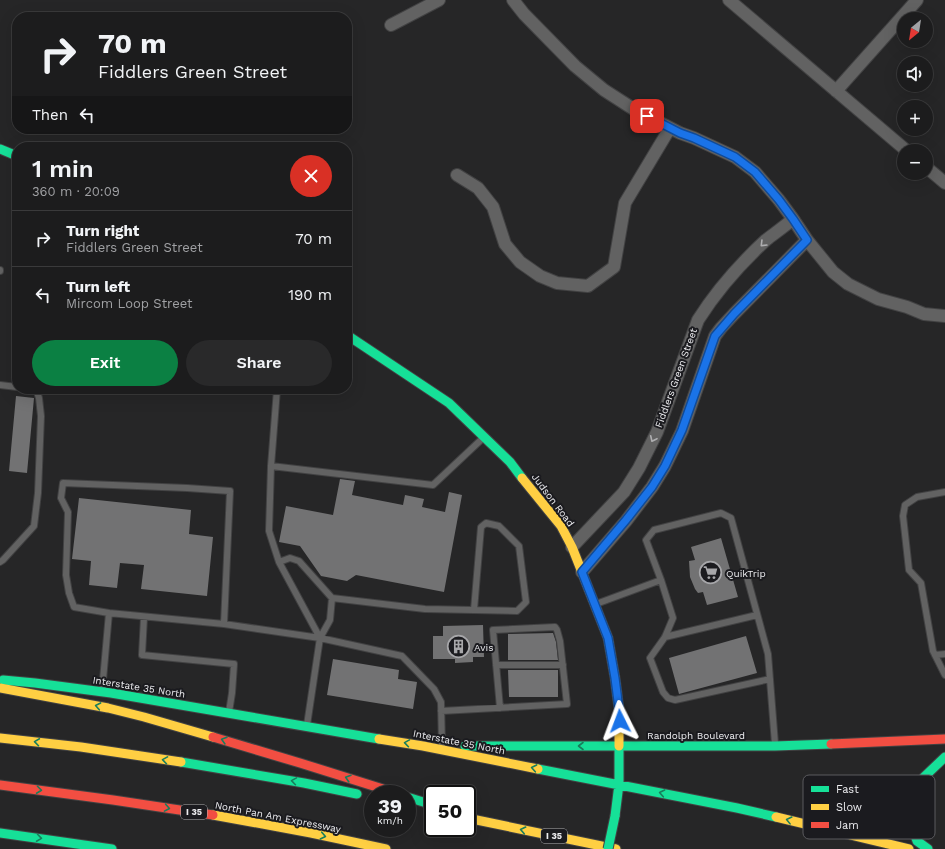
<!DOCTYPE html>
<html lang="en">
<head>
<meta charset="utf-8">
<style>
	body { margin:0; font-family:"Work Sans",sans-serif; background:#29292a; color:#f1f3f6; height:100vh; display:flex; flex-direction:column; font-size:15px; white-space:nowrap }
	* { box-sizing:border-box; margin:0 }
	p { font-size:13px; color:#a0a1a4 }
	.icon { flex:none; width:22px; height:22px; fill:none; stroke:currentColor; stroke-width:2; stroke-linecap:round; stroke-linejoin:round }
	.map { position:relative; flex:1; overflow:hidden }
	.side { position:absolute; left:12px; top:142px; width:340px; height:252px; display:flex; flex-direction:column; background:#1c1c1d; border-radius:16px; box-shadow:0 4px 16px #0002,0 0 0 1px #3a3a3b }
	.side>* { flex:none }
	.guide { position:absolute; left:12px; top:12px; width:340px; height:122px; border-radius:16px; box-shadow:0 4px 16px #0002,0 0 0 1px #3a3a3b; background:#1c1c1d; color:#f1f3f6; overflow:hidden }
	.needle { width:26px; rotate:210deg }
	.buttons { position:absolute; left:897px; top:12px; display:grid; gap:8px }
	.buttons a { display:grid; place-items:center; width:36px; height:36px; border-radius:50%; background:#1c1c1d; box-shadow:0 4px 16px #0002,0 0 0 1px #3a3a3b; font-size:20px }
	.speed { position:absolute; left:364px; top:785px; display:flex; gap:8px; font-size:20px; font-weight:700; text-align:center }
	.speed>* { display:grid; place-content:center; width:52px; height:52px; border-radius:50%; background:#1c1c1d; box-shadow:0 4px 16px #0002,0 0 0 1px #3a3a3b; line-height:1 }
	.speed small { font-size:10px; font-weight:400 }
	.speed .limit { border:2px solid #111; border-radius:6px; background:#fff; color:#111 }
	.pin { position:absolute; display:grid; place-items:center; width:34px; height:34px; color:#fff; margin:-17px; border-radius:8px; box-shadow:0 2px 6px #0006 }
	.me { position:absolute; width:44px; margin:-22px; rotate:357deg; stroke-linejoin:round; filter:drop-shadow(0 0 3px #0008) }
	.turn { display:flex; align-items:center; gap:14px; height:84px; padding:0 20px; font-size:18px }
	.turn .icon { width:52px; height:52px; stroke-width:2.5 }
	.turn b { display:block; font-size:28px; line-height:34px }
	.then { display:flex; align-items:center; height:38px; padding:0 20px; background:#0003; gap:8px; font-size:15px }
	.round { display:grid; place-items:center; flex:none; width:42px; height:42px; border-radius:21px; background:#29292a }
	.summary { display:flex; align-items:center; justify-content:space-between; height:68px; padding:0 20px }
	h1 { font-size:24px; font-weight:600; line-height:30px }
	.primary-button { display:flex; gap:8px; margin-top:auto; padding:8px 20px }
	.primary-button a { flex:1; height:46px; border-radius:24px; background:#0b8043; color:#fff; font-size:16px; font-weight:600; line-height:46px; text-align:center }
	.primary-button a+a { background:#29292a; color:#f1f3f6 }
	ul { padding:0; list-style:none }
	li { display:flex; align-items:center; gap:12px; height:56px; padding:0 20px; border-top:1px solid #3a3a3b }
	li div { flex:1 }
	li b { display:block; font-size:15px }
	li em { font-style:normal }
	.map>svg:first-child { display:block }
	.building { fill:#727273 }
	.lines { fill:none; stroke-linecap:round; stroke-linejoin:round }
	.lane-casing { stroke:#424243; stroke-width:8 }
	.street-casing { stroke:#424243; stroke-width:14 }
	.fast-casing { stroke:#424243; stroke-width:11 }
	.slow-casing { stroke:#424243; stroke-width:11 }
	.jam-casing { stroke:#424243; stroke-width:11 }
	.lane { stroke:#626262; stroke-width:6 }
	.street { stroke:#626262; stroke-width:12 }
	.fast { stroke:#16e098; stroke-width:9 }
	.slow { stroke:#ffcf43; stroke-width:9 }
	.jam { stroke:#f24e42; stroke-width:9 }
	.fast-bridge-casing { stroke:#424243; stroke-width:11; stroke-linecap:butt }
	.fast-bridge { stroke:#16e098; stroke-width:9 }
	.oneway { stroke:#aeaeb0 }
	.oneway2 { stroke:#187e5c }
	.route-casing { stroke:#114b97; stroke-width:10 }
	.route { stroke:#1a73e8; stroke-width:7 }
	.labels { text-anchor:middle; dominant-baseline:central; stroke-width:4; stroke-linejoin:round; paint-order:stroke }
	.shield { fill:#1b1b1f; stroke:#aeaeb1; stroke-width:1 }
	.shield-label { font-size:9px; font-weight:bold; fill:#ededf0 }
	.street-label { font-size:10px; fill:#ededf0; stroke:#1b1b1f }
	.poi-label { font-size:10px; fill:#ededf0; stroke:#1b1b1f; text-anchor:start }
	.key { fill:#1b1b1f; stroke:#5a5a5e; stroke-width:1 }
	.key-label { font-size:11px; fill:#ededf0 }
</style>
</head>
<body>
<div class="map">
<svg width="945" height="849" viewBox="0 0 945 849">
	<rect width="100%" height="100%" fill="#262627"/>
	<path class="building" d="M16,396l18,2 -7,75 -18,-2z
		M340,479l15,2 -3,14 51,10 2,-10 19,4 -2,8 23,5 4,-20 13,3 -18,97 -88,-17 -9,6 -26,-5 -21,-30 -21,-4 7,-36 47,9z
		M79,498l112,12 -2,24 24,3 -6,59 -66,-7 3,-24 -24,-2 -3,25 -28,-3 2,-24 -19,-2z
		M721,538l17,59 -31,8 -4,-13 -5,1 -3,-4 -5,-12 -1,-16 6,-1 -4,-13z
		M483,625l1,32h-11v5l-18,1v-4h-22v-23h10v-10z
		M553,633l3,9 2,18h-50v-26z
		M746,636l11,37 -78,21 -10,-36z
		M333,659l66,11 -1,9 19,3 -4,27 -86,-14z
		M508,670h50v27h-49z"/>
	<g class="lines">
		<defs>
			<path id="lane" d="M0,270v1
				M0,385l17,2
				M277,389l-6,77 -2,65 10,31 41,76
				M271,466l162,19 50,-47
				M945,492l-28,5 -12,8 -2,11 6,54 12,13 12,68 12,24
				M0,562l3,-2 31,-34 4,-33 3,-77 -2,-18 -3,-9
				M279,562l11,-4 9,3 33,37
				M661,580l12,38 -8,19 -15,21 13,34 5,6 7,2 95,-21
				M596,604l65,-24 -15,-40 8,-10 67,-17 10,5 37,136 7,90
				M109,613l115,11
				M144,617l-2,38 92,9 -2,29 -3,19
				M665,637l92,-22
				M935,655l10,-1
				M496,665h67
				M102,691l7,-78 -35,-6 -5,-14 -3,-18 2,-63 -7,-14 2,-15 124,5 43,3 -6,133 96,14 82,18 32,33 7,13 1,44
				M441,711l126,-7 -7,-63 -3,-11 -2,-3 -62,3 7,78
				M307,725l13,-87 10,-18 2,-22 93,11 92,2 9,-9 -7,-56 -20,-20 -13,-3 -5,4 -7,83"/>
			<path id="street" d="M513,0l11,14 51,52 29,24 31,20 45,23 14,5 41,19 20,15 24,28 14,19 14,21 26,32 15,12 30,15 29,8 17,7 21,2
				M729,0l178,151
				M391,25l48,-25
				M836,91l81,-91
				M926,167l19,16
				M457,175l21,13 15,19 12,37 15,18 20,14 17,7 31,3 26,-19 11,-64 45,-75
				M572,547l52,-55 15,-24 18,-36 41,-112c19,-30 42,-56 68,-80 9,-7 19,-14 27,-21
				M582,572l44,-51 26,-34 13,-21 17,-35 33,-95 6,-8 13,-14 73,-74"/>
			<path id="fast" d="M0,149l17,7
				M347,335l102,68 61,59 12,16
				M3,680l32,3 76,10 268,46
				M465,746h310l56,-2
				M181,762l123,21 53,11
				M538,769l199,39 39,9
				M407,797l26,8
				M615,816l4,-32v-38
				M0,833l112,16
				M928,849l-11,-8 -9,-26 3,-18 13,-20 21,-20"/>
			<path id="slow" d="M522,478l39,48 11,21 36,91 7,40 4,31v37
				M0,688l108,20 36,9 69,20
				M0,738l81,9 100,15
				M379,739l44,7 115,23
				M213,815l98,18 75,16
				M776,817l133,32
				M467,818l149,31"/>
			<path id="jam" d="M213,737l87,26 99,31
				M831,744l114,-5
				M0,785l113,15 100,15"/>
		</defs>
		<use href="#lane" class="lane-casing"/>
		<use href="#street" class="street-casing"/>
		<use href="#fast" class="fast-casing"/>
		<use href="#slow" class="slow-casing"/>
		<use href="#jam" class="jam-casing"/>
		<use href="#lane" class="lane"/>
		<use href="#street" class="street"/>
		<use href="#fast" class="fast"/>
		<use href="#slow" class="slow"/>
		<use href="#jam" class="jam"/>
		<defs>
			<path id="fast-bridge" d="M608,849l7,-33"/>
		</defs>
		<use href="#fast-bridge" class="fast-bridge-casing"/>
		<use href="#fast-bridge" class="fast-bridge"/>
	</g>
	<defs><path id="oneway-chevron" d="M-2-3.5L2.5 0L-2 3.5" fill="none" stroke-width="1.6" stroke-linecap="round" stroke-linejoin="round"/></defs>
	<g class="oneway">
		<use href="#oneway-chevron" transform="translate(763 244) rotate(135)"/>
		<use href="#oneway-chevron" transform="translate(653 439) rotate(115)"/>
	</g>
	<g class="oneway2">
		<use href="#oneway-chevron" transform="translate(98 706) rotate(-169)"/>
		<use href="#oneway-chevron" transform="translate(224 740) rotate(-164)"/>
		<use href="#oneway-chevron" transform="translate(37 742) rotate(-172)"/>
		<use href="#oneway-chevron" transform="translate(407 743) rotate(-171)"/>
		<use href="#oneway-chevron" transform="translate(581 746) rotate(-180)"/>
		<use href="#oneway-chevron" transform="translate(165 760) rotate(-171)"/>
		<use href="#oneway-chevron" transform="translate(534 768) rotate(-169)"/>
		<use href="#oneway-chevron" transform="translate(348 778) rotate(-163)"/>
		<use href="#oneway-chevron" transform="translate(294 781) rotate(-171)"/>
		<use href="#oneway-chevron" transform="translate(39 790) rotate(7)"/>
		<use href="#oneway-chevron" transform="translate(662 793) rotate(-169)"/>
		<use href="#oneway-chevron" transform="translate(167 808) rotate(10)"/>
		<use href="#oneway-chevron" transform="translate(789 820) rotate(-166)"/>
		<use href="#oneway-chevron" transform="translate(523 830) rotate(-168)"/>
		<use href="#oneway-chevron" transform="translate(323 836) rotate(12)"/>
		<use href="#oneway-chevron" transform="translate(39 838) rotate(8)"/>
	</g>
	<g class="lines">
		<defs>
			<path id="route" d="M620,721l-1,-12 -4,-31 -7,-40 -26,-66 44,-52 26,-33 13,-21 17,-36 33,-94 19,-22 73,-74 -14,-21 -14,-19 -24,-28 -20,-15 -41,-19 -14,-5 -33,-17"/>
		</defs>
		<use href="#route" class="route-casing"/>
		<use href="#route" class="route"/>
	</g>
	<defs>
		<symbol id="supermarket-ring" viewBox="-11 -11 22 22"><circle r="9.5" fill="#1b1b1f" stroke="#a7a7aa" stroke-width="1.5"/><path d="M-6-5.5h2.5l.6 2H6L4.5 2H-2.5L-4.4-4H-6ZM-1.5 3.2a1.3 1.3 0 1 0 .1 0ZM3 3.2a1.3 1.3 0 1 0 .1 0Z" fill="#a7a7aa"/></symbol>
		<symbol id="building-ring" viewBox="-11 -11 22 22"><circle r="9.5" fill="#1b1b1f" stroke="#a7a7aa" stroke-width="1.5"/><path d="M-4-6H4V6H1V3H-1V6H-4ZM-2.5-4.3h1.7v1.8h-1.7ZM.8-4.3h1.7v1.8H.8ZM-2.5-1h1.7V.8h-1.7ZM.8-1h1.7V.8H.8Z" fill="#a7a7aa"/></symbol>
	</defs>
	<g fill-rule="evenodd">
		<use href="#supermarket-ring" x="698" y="560" width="25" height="25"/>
		<use href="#building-ring" x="446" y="634" width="25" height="25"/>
	</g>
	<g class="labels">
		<g class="shield">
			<rect x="181" y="805" width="26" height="14" rx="3"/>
			<rect x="541" y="829" width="26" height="14" rx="3"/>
		</g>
		<g class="shield-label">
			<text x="194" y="812">I 35</text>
			<text x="554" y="836">I 35</text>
		</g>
		<g class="street-label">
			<text transform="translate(676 378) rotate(-70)">Fiddlers Green Street</text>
			<text transform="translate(553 500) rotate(53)">Judson Road</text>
			<text transform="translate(139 687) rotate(9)">Interstate 35 North</text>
			<text x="696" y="735">Randolph Boulevard</text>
			<text transform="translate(459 742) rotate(11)">Interstate 35 North</text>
			<text transform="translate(278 817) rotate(11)">North Pan Am Expressway</text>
		</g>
		<g class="poi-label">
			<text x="726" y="573">QuikTrip</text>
			<text x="474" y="647">Avis</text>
		</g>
	</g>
	<rect x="803" y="775" width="132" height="64" rx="6" class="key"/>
	<rect x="811" y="786" width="18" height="6" fill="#16e098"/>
	<rect x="811" y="804" width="18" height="6" fill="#ffcf43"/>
	<rect x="811" y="822" width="18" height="6" fill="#f24e42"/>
	<g class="key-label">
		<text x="836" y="793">Fast</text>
		<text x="836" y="811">Slow</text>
		<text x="836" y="829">Jam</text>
	</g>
</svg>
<div class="buttons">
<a><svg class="needle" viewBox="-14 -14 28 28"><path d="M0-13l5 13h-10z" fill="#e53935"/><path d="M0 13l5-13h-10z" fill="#a0a1a4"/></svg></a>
<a><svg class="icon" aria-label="sound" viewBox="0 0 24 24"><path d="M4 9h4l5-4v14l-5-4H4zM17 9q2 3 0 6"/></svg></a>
<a>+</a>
<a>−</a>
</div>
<div class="speed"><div>39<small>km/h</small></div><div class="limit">50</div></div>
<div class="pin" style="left:647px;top:116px;background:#d93025"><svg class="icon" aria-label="arrive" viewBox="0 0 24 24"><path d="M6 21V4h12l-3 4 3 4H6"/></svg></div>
<svg class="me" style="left:620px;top:721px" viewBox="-20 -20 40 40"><path d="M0-17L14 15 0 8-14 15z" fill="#1a73e8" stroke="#fff" stroke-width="4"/></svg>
<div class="guide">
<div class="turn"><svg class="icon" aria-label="right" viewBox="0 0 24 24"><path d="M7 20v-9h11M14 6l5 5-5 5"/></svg><div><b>70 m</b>Fiddlers Green Street</div></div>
<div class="then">Then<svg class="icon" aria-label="left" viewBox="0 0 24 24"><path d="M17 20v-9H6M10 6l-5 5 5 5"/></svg></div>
</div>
<section class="side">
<div class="summary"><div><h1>1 min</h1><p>360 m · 20:09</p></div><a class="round" style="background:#d93025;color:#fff"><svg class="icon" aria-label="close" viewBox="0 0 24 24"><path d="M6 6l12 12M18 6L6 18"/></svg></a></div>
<ul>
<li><svg class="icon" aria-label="right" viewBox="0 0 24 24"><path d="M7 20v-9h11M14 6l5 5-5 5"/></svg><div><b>Turn right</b><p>Fiddlers Green Street</p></div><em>70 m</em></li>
<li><svg class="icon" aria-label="left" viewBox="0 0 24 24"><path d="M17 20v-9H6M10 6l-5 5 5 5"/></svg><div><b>Turn left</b><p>Mircom Loop Street</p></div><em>190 m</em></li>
</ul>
<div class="primary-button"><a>Exit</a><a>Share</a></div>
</section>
</div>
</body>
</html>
